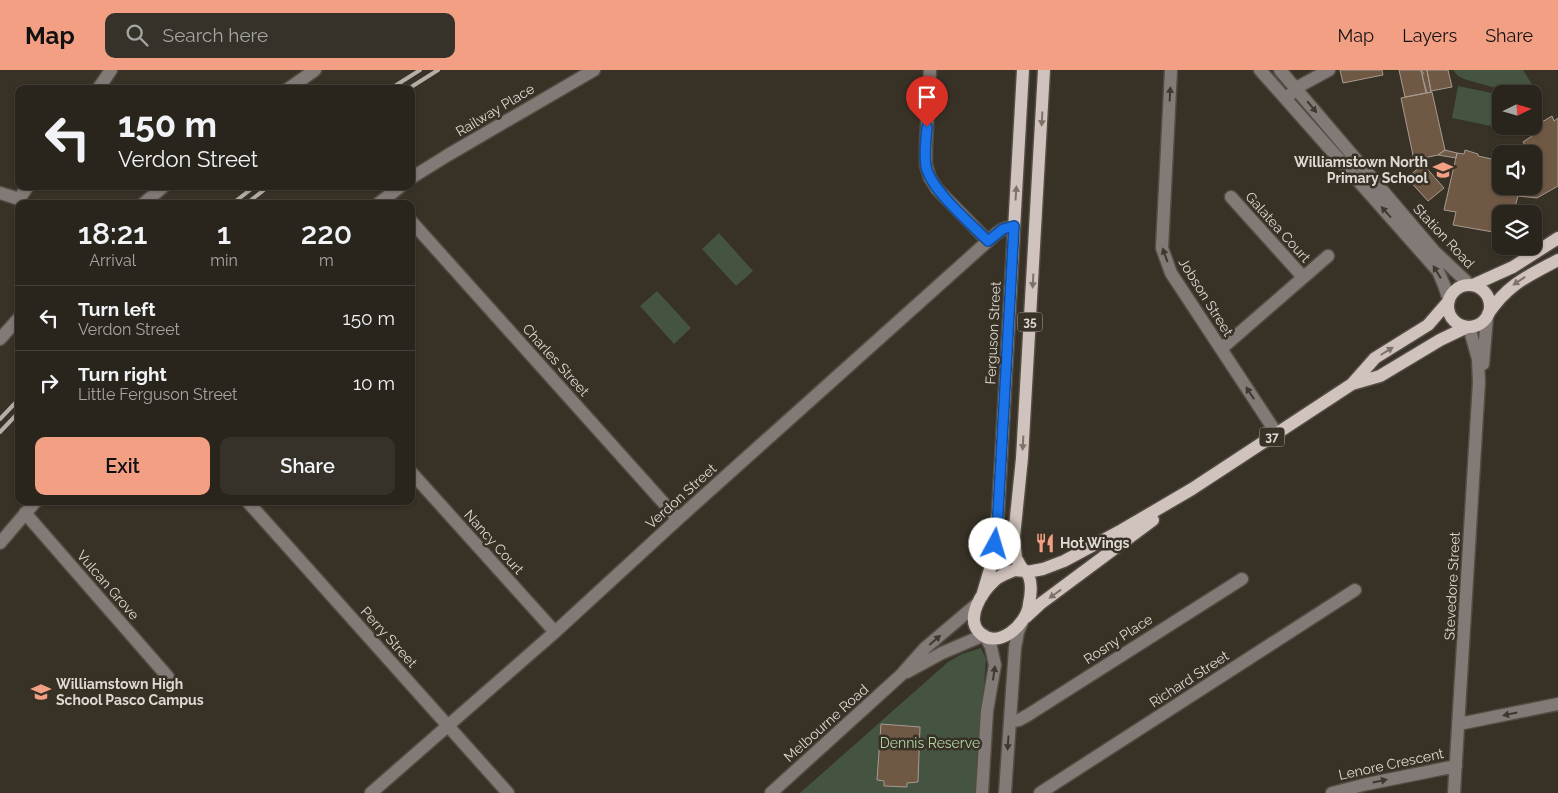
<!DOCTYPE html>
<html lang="en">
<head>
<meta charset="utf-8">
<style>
	body { margin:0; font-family:Raleway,sans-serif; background:#363129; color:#f1f3f6; height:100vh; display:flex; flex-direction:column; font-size:19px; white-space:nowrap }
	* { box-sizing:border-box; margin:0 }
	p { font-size:16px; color:#a5a5a3 }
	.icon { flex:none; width:28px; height:28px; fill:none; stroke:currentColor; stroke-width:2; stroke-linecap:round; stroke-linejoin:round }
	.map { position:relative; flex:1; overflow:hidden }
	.panel { position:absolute; left:15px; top:130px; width:400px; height:305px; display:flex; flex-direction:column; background:#2a251c; border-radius:10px; box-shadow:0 1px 4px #0004,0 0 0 1px #46423b }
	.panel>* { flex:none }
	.top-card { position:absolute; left:15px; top:15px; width:400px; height:105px; border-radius:10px; box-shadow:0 1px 4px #0004,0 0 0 1px #46423b; background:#2a251c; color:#f1f3f6; overflow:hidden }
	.needle { width:32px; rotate:85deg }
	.controls { position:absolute; left:1492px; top:15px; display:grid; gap:10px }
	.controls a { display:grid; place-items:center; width:50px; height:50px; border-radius:10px; background:#2a251c; box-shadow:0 1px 4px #0004,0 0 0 1px #46423b; font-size:25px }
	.pin { position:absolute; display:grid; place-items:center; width:42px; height:42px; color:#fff; margin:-51px -21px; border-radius:50% 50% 50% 0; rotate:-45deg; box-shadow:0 0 5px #0007 }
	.pin .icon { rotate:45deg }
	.me { position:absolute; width:55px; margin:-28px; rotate:6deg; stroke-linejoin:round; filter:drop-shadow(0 0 4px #0008) }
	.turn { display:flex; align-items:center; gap:18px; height:105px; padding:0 20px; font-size:22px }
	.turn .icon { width:65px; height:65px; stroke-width:2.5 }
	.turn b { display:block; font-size:35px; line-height:42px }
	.eta { display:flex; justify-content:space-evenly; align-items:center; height:85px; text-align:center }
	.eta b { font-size:30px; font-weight:600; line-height:35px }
	.cta { display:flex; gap:10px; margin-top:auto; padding:10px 20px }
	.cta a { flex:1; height:58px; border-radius:10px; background:#f39f83; color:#111; font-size:20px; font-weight:600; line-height:58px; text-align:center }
	.cta a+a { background:#363129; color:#f1f3f6 }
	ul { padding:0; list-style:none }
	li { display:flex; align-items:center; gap:15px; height:65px; padding:0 20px; border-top:1px solid #46423b }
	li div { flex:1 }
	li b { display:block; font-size:19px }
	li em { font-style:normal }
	header { display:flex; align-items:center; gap:30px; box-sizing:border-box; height:70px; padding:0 25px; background:#f39f83; color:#111 }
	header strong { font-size:24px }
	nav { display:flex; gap:28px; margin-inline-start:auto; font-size:18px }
	.search { width:350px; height:45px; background:#363129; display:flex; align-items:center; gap:12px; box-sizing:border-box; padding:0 18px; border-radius:10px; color:#a5a5a3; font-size:19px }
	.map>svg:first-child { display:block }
	.green { fill:#455341 }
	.building { fill:#6f5844; stroke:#a89b91 }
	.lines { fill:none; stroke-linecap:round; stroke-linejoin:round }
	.minor-casing { stroke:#534c42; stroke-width:15 }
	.major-casing { stroke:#534c42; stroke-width:15 }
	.minor { stroke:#817a77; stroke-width:12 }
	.major { stroke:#d0c2bc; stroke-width:12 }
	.rail { stroke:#b3aea6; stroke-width:4 }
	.oneway { fill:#3f382e }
	.oneway2 { fill:#7c726a }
	.route-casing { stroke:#114b97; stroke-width:12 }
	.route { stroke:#1a73e8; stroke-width:9 }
	.labels { text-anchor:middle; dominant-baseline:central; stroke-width:5; stroke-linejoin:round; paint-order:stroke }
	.shield { fill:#383126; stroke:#aca79f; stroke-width:1 }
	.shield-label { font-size:12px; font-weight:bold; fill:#dedad3 }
	.street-label { font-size:14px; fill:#dedad3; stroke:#383126 }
	.poi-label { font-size:14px; font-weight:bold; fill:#dedad3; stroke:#383126; text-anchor:start }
	.park-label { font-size:14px; fill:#b3d5a7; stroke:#383126 }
</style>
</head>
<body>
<header>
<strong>Map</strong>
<div class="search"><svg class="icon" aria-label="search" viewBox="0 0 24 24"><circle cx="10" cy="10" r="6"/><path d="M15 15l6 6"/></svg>Search here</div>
<nav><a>Map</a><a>Layers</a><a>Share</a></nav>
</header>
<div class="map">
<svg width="1558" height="723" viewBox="0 0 1558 723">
	<rect width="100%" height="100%" fill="#383126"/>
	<path class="green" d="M1453,0h70l13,21 1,6 -3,1v-4h-17l-53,-15 -6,-3z
		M1458,16l43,9v31h15l-1,5 -63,-13z
		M719,163l34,38 -17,15 -34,-37z
		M657,221l34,37 -17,16 -34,-38z
		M981,578l5,11 -10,134h-176l148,-131 14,-8z"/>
	<path class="building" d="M1340,0h42l1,5 -40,8z
		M1399,0h22l5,23 -21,4z
		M1421,0h6l4,22 -4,1 -5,-18h1v-3h-2z
		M1427,0h21l4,17 -21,4z
		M1432,22l13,58 -7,5 -24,5 -13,-62z
		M1552,46l2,5 4,-3v68l-21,12 -19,-2 -5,18h-12v9l-5,-2 -3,11 -40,-7 3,-13 -12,-2 13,-57 7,1 1,-4 13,4v2l23,5v25h33v-20l3,-2 -3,-5v-5h-3l-8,-12 18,-12 -4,-5z
		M1445,80l12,3 -1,5 -18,-3z
		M1423,94l21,24 -16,13 -21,-23z
		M881,654l39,3 -2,55 -11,1v4l-23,-1v-5l-7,-1z"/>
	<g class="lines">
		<defs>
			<path id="minor" d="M930,0l-4,75v20l4,13 7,11 51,52
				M1171,0l-9,178 9,25 106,161
				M1260,0l178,201 6,14 5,15
				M1280,0l154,181 36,34
				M98,19l13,-19
				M288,19l27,-19
				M1291,24l5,-6 33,-18
				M411,108l37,-23 146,-85
				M0,123l19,6 9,-13
				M1231,127l72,80
				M143,134l21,-18
				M378,134l23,-18
				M411,151l267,298
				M0,269l19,-21
				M1221,279l107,-93
				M1483,294l4,-47
				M411,402l144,160
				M247,431l261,292
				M25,443l143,164
				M0,473l36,-42
				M907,602l35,-19 42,-18
				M1010,652l9,-2 9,-5 214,-136
				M1459,654l99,-20
				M371,723l184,-161 123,-113 319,-286 6,-4 10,-3
				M771,723l130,-118 24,-27 53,-45
				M982,723l5,-82 8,-46 -4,-18 -6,-11
				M1005,723l10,-145 3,-16 4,-10
				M1040,723l315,-203
				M1332,723l35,-9 89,-18
				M1454,723l25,-411 -1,-23 -9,-32"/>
			<path id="major" d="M1473,215l40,-18 45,-29
				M1448 236a21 21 0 1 1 42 0a21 21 0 1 1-42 0Z
				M1488,244c20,-30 40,-38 70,-54
				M1352,314l28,-8 60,-36 27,-13
				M1015,500l10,1c8,7 6,23 4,33 -2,21 -32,47 -50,28 -14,-15 4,-41 15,-51 6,-6 14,-8 21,-11z
				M1025,501l-4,-4 -5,-9 -2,-21 8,-79 22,-388
				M1027,502l16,-3 21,-8 58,-31 70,-41 160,-105 23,-26 53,-33 20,-23
				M982,526l9,-30 7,-53 25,-443
				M1026,547l14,-13 113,-84"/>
		</defs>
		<use href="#minor" class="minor-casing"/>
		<use href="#major" class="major-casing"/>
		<use href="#minor" class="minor"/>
		<use href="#major" class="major"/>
		<path class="rail" d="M390,19l30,-19
			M408,19l30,-19
			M232,134l23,-18
			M246,134l23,-18
			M0,349l19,-20
			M0,362l19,-20"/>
	</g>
	<defs><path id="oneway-solid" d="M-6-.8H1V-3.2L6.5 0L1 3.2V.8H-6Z" transform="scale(1.25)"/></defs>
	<g class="oneway">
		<use href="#oneway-solid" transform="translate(1170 24) rotate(-87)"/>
		<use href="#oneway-solid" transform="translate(1312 37) rotate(50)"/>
		<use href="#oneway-solid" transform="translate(1386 142) rotate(-132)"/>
		<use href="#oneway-solid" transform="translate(1165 185) rotate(-110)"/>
		<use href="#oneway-solid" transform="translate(1437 202) rotate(-122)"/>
		<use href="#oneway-solid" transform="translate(1250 323) rotate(-123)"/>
		<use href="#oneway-solid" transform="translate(935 570) rotate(-41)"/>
		<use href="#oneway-solid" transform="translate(994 603) rotate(-82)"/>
		<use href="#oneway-solid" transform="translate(1510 644) rotate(168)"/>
		<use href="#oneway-solid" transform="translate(1008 673) rotate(94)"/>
		<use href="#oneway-solid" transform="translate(1380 711) rotate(-12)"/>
	</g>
	<g class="oneway2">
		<use href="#oneway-solid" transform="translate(1042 49) rotate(93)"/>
		<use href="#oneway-solid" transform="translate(1016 123) rotate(-86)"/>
		<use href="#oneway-solid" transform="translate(1033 211) rotate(93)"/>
		<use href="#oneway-solid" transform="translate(1519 211) rotate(146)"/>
		<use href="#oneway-solid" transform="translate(1387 281) rotate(-32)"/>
		<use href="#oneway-solid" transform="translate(1023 373) rotate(93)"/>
		<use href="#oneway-solid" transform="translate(1055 524) rotate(144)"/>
	</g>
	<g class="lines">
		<defs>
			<path id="route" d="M927,57c-1,12 -3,26 -1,39 4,23 44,57 62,75l15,-12 11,-3 -16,287 -3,31"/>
		</defs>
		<use href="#route" class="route-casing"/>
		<use href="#route" class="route"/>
	</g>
	<defs>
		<symbol id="school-bare" viewBox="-9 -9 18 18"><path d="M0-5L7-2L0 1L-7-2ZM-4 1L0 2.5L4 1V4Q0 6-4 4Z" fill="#f39f83" stroke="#383126" stroke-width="2.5" paint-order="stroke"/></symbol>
		<symbol id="restaurant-bare" viewBox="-9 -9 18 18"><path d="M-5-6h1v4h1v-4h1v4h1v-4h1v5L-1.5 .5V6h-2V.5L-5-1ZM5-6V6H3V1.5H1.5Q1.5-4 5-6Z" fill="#f39f83" stroke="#383126" stroke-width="2.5" paint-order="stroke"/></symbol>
	</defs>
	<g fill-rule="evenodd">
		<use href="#school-bare" x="1429" y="86" width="28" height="28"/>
		<use href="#restaurant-bare" x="1031" y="459" width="28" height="28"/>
		<use href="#school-bare" x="27" y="608" width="28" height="28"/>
	</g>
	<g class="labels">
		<g class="shield">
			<rect x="1017.5" y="242.5" width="25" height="19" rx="4"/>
			<rect x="1259.5" y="357.5" width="25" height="19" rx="4"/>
		</g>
		<g class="shield-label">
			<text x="1030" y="252">35</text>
			<text x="1272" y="367">37</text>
		</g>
		<g class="street-label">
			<text transform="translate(495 40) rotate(-31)">Railway Place</text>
			<text transform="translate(1278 157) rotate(48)">Galatea Court</text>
			<text transform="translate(1444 166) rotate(47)">Station Road</text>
			<text transform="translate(1206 227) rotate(58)">Jobson Street</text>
			<text transform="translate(993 263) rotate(-87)">Ferguson Street</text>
			<text transform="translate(556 290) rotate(48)">Charles Street</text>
			<text transform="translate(681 426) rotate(-42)">Verdon Street</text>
			<text transform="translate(494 472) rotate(48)">Nancy Court</text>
			<text transform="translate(108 515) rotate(49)">Vulcan Grove</text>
			<text transform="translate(1452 516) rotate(-87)">Stevedore Street</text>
			<text transform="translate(389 567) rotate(48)">Perry Street</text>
			<text transform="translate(1118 569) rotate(-33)">Rosny Place</text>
			<text transform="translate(1189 609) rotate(-33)">Richard Street</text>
			<text transform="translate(826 653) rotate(-42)">Melbourne Road</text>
			<text transform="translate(1391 694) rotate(-12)">Lenore Crescent</text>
		</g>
		<g class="poi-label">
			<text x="1428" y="92" text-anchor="end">Williamstown North<tspan x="1428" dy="16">Primary School</tspan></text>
			<text x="1060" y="473">Hot Wings</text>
			<text x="56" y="614">Williamstown High<tspan x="56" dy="16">School Pasco Campus</tspan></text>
		</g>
		<g class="park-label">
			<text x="930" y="673">Dennis Reserve</text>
		</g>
	</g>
</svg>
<div class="controls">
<a><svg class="needle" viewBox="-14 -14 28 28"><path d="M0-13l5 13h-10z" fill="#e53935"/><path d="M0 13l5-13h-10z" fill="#a5a5a3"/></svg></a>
<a><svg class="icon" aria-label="sound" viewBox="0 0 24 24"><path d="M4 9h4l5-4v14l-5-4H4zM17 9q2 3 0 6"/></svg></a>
<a><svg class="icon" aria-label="layers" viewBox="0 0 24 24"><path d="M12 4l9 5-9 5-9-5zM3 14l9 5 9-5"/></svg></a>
</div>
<div class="pin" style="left:927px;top:57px;background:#d93025"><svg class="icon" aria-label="arrive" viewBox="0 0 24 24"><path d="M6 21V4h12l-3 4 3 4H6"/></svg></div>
<svg class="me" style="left:995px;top:474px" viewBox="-20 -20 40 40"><circle r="19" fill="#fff"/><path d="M0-13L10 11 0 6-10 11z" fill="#1a73e8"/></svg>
<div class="top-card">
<div class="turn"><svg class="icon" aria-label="left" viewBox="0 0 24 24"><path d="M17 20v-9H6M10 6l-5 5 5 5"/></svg><div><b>150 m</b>Verdon Street</div></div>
</div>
<section class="panel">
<div class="eta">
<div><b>18:21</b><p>Arrival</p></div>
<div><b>1</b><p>min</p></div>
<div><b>220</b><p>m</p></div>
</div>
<ul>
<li><svg class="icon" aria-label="left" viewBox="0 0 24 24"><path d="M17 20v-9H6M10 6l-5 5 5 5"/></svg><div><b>Turn left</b><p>Verdon Street</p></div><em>150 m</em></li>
<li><svg class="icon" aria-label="right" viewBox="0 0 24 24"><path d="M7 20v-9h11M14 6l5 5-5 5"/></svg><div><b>Turn right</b><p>Little Ferguson Street</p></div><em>10 m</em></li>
</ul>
<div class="cta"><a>Exit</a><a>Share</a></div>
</section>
</div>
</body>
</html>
